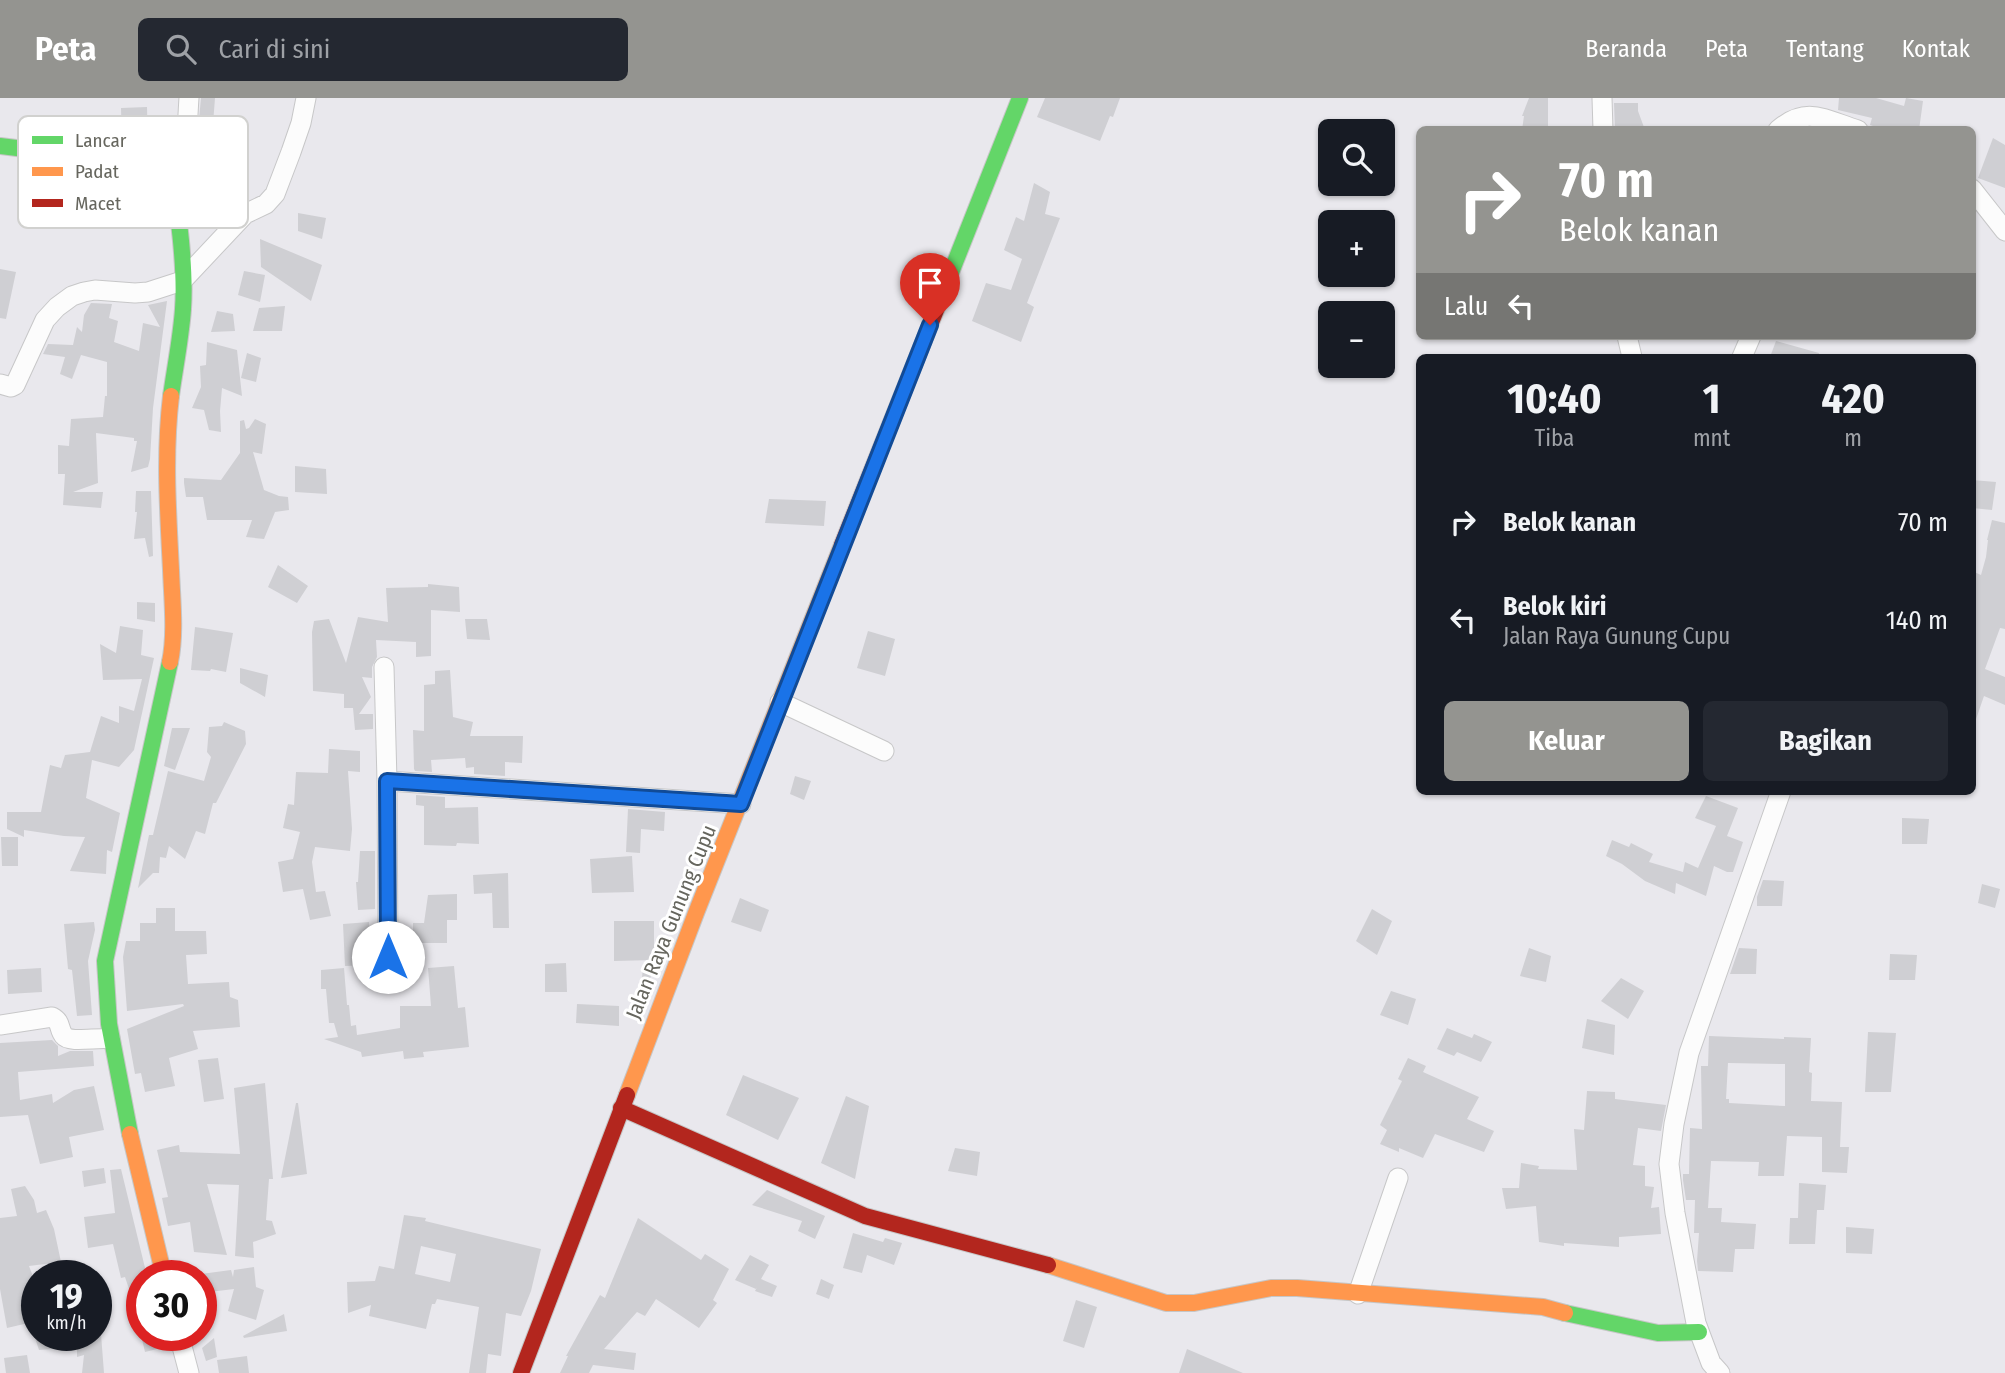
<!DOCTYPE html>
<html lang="id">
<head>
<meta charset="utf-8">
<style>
	body { margin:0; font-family:"Fira Sans Condensed",sans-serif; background:#242831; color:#f1f3f6; height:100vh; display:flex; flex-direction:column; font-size:26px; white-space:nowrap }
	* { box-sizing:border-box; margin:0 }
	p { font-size:23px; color:#9ea1a6 }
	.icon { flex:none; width:38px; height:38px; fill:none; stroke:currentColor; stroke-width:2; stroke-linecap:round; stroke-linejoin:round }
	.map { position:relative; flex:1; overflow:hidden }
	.panel { position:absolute; left:1416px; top:256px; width:560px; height:441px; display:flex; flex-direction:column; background:#171b24; border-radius:10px; box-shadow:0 2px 5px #0004 }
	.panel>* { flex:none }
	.guide { position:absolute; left:1416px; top:28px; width:560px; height:214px; border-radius:10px; box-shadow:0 2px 5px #0004; background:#949490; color:#fff; overflow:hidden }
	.tools { position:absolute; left:1318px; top:21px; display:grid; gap:14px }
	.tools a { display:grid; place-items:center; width:77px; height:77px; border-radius:10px; background:#171b24; box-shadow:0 2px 5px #0004; font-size:35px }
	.speed { position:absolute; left:21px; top:1162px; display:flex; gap:14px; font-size:35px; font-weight:700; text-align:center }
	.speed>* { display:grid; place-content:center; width:91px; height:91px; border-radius:50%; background:#171b24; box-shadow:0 2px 5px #0004; line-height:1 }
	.speed small { font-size:18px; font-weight:400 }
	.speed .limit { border:10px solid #d22; background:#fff; color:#111 }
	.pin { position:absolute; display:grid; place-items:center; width:60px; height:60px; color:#fff; margin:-72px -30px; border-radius:50% 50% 50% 0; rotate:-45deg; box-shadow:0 0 7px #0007 }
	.pin .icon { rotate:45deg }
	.me { position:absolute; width:77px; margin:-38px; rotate:0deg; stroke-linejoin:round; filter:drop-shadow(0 0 5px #0008) }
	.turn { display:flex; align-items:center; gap:24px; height:147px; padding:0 28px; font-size:32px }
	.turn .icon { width:91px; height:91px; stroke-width:2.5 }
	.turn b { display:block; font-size:49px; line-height:60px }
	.then { display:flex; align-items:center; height:66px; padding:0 28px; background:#0003; gap:14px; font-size:26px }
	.eta { display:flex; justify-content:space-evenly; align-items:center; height:119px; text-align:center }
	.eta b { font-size:42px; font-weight:700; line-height:49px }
	.primary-button { display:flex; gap:14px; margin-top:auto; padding:14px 28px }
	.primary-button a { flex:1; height:80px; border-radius:10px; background:#949490; color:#fff; font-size:28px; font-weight:700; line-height:80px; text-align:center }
	.primary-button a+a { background:#242831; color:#f1f3f6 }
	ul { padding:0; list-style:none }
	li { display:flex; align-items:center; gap:21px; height:98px; padding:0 28px }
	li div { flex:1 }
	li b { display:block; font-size:26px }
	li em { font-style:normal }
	header { display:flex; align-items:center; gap:42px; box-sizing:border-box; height:98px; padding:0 35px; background:#949490; color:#fff }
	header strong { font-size:33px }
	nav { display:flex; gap:38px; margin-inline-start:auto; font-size:24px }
	.search { width:490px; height:63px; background:#242831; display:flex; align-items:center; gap:18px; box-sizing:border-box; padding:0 24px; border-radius:10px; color:#9ea1a6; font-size:26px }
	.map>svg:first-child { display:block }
	.building { fill:#cfcfd3; fill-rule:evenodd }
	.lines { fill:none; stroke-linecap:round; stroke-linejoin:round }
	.street-casing { stroke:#c7c7c8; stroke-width:21 }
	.fast-casing { stroke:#c6c6c6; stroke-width:18 }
	.slow-casing { stroke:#c6c6c6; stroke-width:18 }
	.jam-casing { stroke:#c6c6c6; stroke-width:18 }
	.street { stroke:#fcfcfc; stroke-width:19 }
	.fast { stroke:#63d668; stroke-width:16 }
	.slow { stroke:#ff974d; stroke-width:16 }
	.jam { stroke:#b3261e; stroke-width:16 }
	.route-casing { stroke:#114b97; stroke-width:18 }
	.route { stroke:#1a73e8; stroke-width:12 }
	.labels { text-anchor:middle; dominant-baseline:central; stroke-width:6; stroke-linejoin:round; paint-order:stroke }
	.street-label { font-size:21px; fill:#66665e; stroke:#fff }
	.key { fill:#fff; stroke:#d1d1cf; stroke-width:2 }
	.key-label { font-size:19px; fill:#66665e }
</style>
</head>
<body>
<header>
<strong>Peta</strong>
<div class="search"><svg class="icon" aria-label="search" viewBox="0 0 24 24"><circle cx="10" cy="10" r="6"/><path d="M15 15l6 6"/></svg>Cari di sini</div>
<nav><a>Beranda</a><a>Peta</a><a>Tentang</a><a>Kontak</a></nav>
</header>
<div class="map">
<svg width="2005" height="1275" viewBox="0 0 2005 1275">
	<rect width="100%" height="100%" fill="#e9e8ed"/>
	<path class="building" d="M201,0h14l-3,39 8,1 -3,17 -21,-3z
		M1045,0h75l-7,19 -3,-1 -10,25 -63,-24z
		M1529,0h19v32h-26l2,-14h-2z
		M1839,0h37l28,8 2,-8 17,3 -4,29h-34l-15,-5 2,-7 -34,-8z
		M1614,5h24v8l7,19h-30z
		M147,9l1,41 -26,-4 -1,-36z
		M1993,40l12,7v43l-27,-10z
		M1034,85l16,9 -5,22 15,4 -33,85 7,4 -13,35 -49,-21 14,-38 25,7 11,-31 -18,-9 12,-33 8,4z
		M298,115l28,5 -4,21 -24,-8z
		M260,141l62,26 -11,36 -50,-34z
		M0,171l16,3 -10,47 -6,-1z
		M244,173l21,4 -5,27 -22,-7z
		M167,203l-14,107 -3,51 -2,8 -17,5 6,-31h-3v-3l-38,-5 2,50 -25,9h30l-2,16 -38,-3 2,-31h-7v-29l11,1 2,-27 32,-2 2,-21h2v-34l-26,-7 -9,24 -12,-5 5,-17 -22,-3 5,-10 25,1 4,-18 5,5 2,-17 7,-12 21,1 -3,14 9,3 -4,21 25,9 4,-28 17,4 -12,-22z
		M285,208l-3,25h-29l6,-23z
		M217,213l16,3 2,17 -24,1z
		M1776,243l43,12 -1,4h-48z
		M207,244l30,8 5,46 -20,-8 -2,23 1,21 -12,-2 -5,-20 -12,-2 9,-21 -1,-21 6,-1z
		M247,255l14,5 -5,24 -15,-4z
		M255,321l11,5 -4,30 -9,-2 11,38 15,6 9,1 1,13 -14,2 -11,27 -18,-2 6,-17h-45l-4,-23h-17l-2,-14v-5l37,2 19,-27v-32l4,-1 2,9 3,-1z
		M295,368l31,3 1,25 -32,-2z
		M1972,382l24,2 -4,28 -20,-2z
		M136,393h15l2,65 -4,1 -4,-19 -11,1 3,-27h-2z
		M769,401l57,2 -2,25 -59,-3z
		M1992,422l13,3v106l-5,-1 -15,41 20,8v28l-21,-9 -10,29h-2v-154l9,4 5,-18 2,-17h-1z
		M278,467l30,21 -11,17 -29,-16z
		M428,486l31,3 1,25 -29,-2v46l-15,1v-15l-40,-2 1,17 -5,10v11l-10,-1 9,20 -12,17h14v15l-18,1 -2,-22h-9v-14l-31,-3 -1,-59 2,-11 15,-2 17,44 12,-46 30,5 -2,-34 42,-1z
		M137,504l18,1v19l-18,-3z
		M465,521h22l3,21 -23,-1z
		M120,528l23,4 -2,25 13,3 -20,92 -15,17 -27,-7 -6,38 34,15 -8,39 -5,-2 -1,24 -36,-3 15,-34 -21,-1 -40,-6v7l-17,-8v-17h34l9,-47 11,3 4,-13 25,-3 11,-36 18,7v-17l15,5 8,-32 -39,1 -3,-36 16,9z
		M195,529l38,6 -7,39 -15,-3 -1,2 -19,-1z
		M868,533l27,8 -10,37 -28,-8z
		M240,570l28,7 -3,22 -25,-14z
		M450,572l3,47 20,5 -3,14h53l-1,27 -17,-1v14l-31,-2v-7l-8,1 -1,-10 -34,2 1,12 -17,-1 -1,-2 -1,-39 11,1v-46l11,-1v-13z
		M224,624l21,9 1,13 -30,59h-3l-8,31 -9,-3 -11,28 -16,-13 -3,12 -6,-1 -1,16h-6l-15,15 11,-53h4l15,-64 36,10 7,-24 -4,-5 2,-25 13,-1z
		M172,630h18l-15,42 -11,-4z
		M329,651l31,2v21l-12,-1 4,58 -2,22 -35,-4 -3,15 4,30 9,-1 6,25 -21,4 -7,-31 -20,3 -5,-30 15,-3 7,-27 -17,-4 5,-24 6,1 2,-33 32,1z
		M795,678l16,5 -7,19 -14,-6z
		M416,697l29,2v11l33,-1 1,37 -22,-1 -1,3 -32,-1v-39l-8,-1z
		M1706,698l32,12 -11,28 16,6 -10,30h-6l-13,-6 -8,30 -30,-13 -1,11 -30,-13 -23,-17 -16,-8 6,-16 17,7 2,-4 22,11 -4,8 34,10 2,-10 13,6 18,-42 -21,-8z
		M628,711l37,3 -1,19 -23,-2 -1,24 -14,-1z
		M1902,720l27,1 -2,25h-25z
		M1,739h17v29h-16z
		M360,753h15v58l-17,1 -2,-28h2z
		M632,758l2,36 -42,1 -2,-34z
		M508,775l1,55h-16l-1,-35 -18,1 -1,-19z
		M1763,782l21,1 -2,25h-25v-9z
		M1982,786l18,5 -5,19 -17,-5z
		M457,796v26h-10v23h-34v-20h11l4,-28z
		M740,800l29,12 -8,22 -30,-10z
		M156,810h19v23h31l1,23 -21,1 2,29 41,-2 1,15 8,3 2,27 -47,4 5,18 -29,9 6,28 -30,6 -4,-19 -6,1 -8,-45 57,-23 -1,-2 -56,7 -4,-54 3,-16h14v-18h16z
		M1372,811l20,12 -15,34 -21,-14z
		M614,823h40v39l-40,1z
		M94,824l1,8 -7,31 4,54 -15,1 -5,-46 -4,-1 -4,-45z
		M369,824l2,43 -26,1 -2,-42z
		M1529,850l22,8 -5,26 -26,-6z
		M1739,850l18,1 -1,25h-26z
		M1890,856l27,1 -2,25h-26z
		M566,865l1,29h-22v-28z
		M643,865h13l-13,33h-2z
		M454,868l4,42 7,-1 4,40 -46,5 1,5 -20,2 -1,-8 -41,6 -1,-5 -37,-13 14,-2 -4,-14h-5l-3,-34h-5v-19l23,-2 3,37h2l2,21 5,-1 1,10 43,-7v-22h31l-3,-38z
		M41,870l1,24 -34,2 -1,-24z
		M1621,880l23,13 -16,28 -27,-18z
		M1391,893l25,8 -8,26 -28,-10z
		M577,906l42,2v20l-43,-3z
		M1587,921l28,6 -1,30 -32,-7z
		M1447,930l25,10 2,-4 18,8 -11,20 -24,-10 -3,4 -17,-7z
		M1868,934l28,1 -5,59h-26z
		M1709,938l75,3v-2l27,1 -2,34 3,1 -1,28 31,1 -2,45h9l-2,26 -25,-1v-35l-35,-1 -3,40h-26l1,-14 -48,-1 -3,47h14l-1,14 35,2 -2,25h-19l-2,23 -35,-1 -1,-10 2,-28h-5l1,-33h-9l-3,-20v-6h6l1,-46 12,1 -1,-63h7zM1728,965l57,1v42l-56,-3v-4h-3z
		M52,942l6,6v10l12,-5h23l1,15 -76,6 2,28 32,-6 1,9 21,-13 20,-4 10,44 -35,7 4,20 -33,7 -12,-49 -28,2v-74z
		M218,960l6,41 -20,3 -6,-42z
		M1408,960l18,8 -3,6 56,25 -12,22 27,12 -10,21 -49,-18 -12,24 -24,-10v4l-19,-8 7,-14 -7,-5 22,-44 -4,-2z
		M743,977l56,23 -21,42 -52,-25z
		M265,985l8,96h-4l-3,41 6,1 4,13 -23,8 1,16 -19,-2 4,-71 -32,-1 20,71 -33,-3 -4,-30 -22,4 -6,-28 6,-1 -11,-47 22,-5 1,7 60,2 -6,-66z
		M1587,993l28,1v7l51,6 -5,26 -23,-3 -5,37 12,1v20l9,1 -3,21 8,-1 2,27 -42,3v10l-55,-4v3l-25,-4 -3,-36 -30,3 -4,-21h17l2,-25 18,3 -1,3 39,1 -3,-41 10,1z
		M846,998l23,10 -14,73 -34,-16z
		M296,1005h2l9,71 -26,4z
		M955,1050l25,4 -3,24 -29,-5z
		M104,1070l2,15 -22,4 -2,-16z
		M121,1071l26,107h-5v43h-3l-14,-42 -4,1 -8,-34 -25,4 -4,-31 31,-4 -5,-43z
		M1799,1085l27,2 -2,25h-7l-2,34h-26l1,-26h8z
		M25,1088l9,14 3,13 9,-3 8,19 7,33 -32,4 8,21v34l-30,7 -7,-39v-71l17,-2 -6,-27z
		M767,1092l58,26 -10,23 -17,-8 4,-10 -50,-16z
		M404,1117l22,3 -1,3 116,28 -10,42 -10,25 -15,-3 -5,43 -13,-2 -2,19h-17l10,-66 -42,-8 -2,5h-3l-6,25 -57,-13 2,-11 -23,8 -1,-31 28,-1 4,-15 15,3zM421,1148l35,8 -6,28 -35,-8z
		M638,1120l63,42 4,-6 24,15 -16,31 4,3 -18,25 -43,-29 -11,17 -8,-4 -33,37 32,4 -2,17 -41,-5 -4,8h-29l8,-17h-2l34,-61 5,3z
		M1846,1129l28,2 -2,25 -26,-1z
		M853,1135l30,9 2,-4 17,5 -8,22 -27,-10 -5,18 -19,-5z
		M750,1157l19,10 -8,14 16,7 -5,11 -17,-6 3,-6 -2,4 -21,-9z
		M254,1169l2,20 8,3 -8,30 -28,-9 6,-22 -33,4v-19l30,-4 2,7 1,-7z
		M821,1181l13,6 -5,14 -13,-5z
		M1076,1202l21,7 -13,41 -21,-7z
		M284,1216l3,17 -43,7 -1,-2z
		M101,1236l3,39h-22l2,-18 -7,2v-19z
		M34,1237h26l5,13 -26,2z
		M141,1237h26l2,11 -24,6z
		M214,1240l3,19 -11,4 -4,-13z
		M1187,1251l56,24h-64z
		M27,1257l3,18h-24l-2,-15z
		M247,1258l2,17h-30l-2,-13z"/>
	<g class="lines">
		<defs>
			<path id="street" d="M1602,0l1,32
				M1778,32c29,-25 47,-10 80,0
				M168,78c21,-15 19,-54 21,-78
				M1972,91l33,42
				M1627,238l5,21
				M1742,259l9,-21
				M0,286l11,3 4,-2 30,-65 12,-13 15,-11 12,-4 11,-2 40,3 13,-1 34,-11 63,-67 21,-10 9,-10 16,-42 10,-29 5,-25
				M384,569l3,114 1,176
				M780,604l104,49
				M387,683l354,23
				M0,927l52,-8c10,5 6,12 12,19 5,7 35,1 46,3
				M1358,1196l40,-116
				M179,1237l10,38
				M1720,1275l-9,-10 -15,-40 -21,-110 -6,-49 5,-40 15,-71 92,-262"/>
			<path id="fast" d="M0,48l153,19c5,3 10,5 13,10 15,22 19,106 17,134 -2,29 -8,58 -12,87
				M948,182l72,-182
				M130,1036l-21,-110 -4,-63 65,-299
				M1565,1215l93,20 41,-1"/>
			<path id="slow" d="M170,564c6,-29 2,-63 1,-92 -3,-58 -7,-116 0,-174
				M627,997l69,-182 146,-368
				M130,1036l34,142
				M1048,1167l118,38h28l77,-15h26l246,19 22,6"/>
			<path id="jam" d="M842,447l106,-265
				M621,1010l244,108 183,49
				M521,1275l106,-278"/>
		</defs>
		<use href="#street" class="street-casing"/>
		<use href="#fast" class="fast-casing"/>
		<use href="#slow" class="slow-casing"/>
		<use href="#jam" class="jam-casing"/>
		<use href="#street" class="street"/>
		<use href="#fast" class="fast"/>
		<use href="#slow" class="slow"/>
		<use href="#jam" class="jam"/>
	</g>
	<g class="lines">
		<defs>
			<path id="route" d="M388,859l-1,-176 354,23 189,-479"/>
		</defs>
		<use href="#route" class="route-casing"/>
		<use href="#route" class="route"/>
	</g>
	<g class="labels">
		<g class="street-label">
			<text transform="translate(671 824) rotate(-68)">Jalan Raya Gunung Cupu</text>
		</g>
	</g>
	<rect x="18" y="18" width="230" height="112" rx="10" class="key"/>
	<rect x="32" y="38" width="31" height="8" fill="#63d668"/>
	<rect x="32" y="69" width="31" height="9" fill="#ff974d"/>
	<rect x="32" y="101" width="31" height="8" fill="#b3261e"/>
	<g class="key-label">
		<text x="75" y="49">Lancar</text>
		<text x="75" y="80">Padat</text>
		<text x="75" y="112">Macet</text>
	</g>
</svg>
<div class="tools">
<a><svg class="icon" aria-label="search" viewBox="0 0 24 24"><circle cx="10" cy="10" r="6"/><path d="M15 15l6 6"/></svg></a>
<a>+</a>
<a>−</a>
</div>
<div class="speed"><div>19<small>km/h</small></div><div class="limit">30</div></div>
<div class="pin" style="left:930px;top:227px;background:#d93025"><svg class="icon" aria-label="arrive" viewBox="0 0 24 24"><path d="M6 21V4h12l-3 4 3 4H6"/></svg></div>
<svg class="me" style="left:388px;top:859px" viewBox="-20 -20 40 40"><circle r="19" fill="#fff"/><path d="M0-13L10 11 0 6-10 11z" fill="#1a73e8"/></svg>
<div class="guide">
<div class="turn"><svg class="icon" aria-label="right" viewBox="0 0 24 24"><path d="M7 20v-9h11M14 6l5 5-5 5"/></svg><div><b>70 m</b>Belok kanan</div></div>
<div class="then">Lalu<svg class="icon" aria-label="left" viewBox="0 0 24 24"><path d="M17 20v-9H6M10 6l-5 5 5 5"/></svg></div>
</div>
<section class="panel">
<div class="eta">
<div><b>10:40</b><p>Tiba</p></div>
<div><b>1</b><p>mnt</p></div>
<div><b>420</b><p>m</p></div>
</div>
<ul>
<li><svg class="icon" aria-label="right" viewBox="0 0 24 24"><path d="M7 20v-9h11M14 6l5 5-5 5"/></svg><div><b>Belok kanan</b></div><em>70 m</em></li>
<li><svg class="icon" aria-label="left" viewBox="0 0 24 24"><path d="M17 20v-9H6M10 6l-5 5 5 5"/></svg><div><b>Belok kiri</b><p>Jalan Raya Gunung Cupu</p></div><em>140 m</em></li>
</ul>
<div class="primary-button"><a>Keluar</a><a>Bagikan</a></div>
</section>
</div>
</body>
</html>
